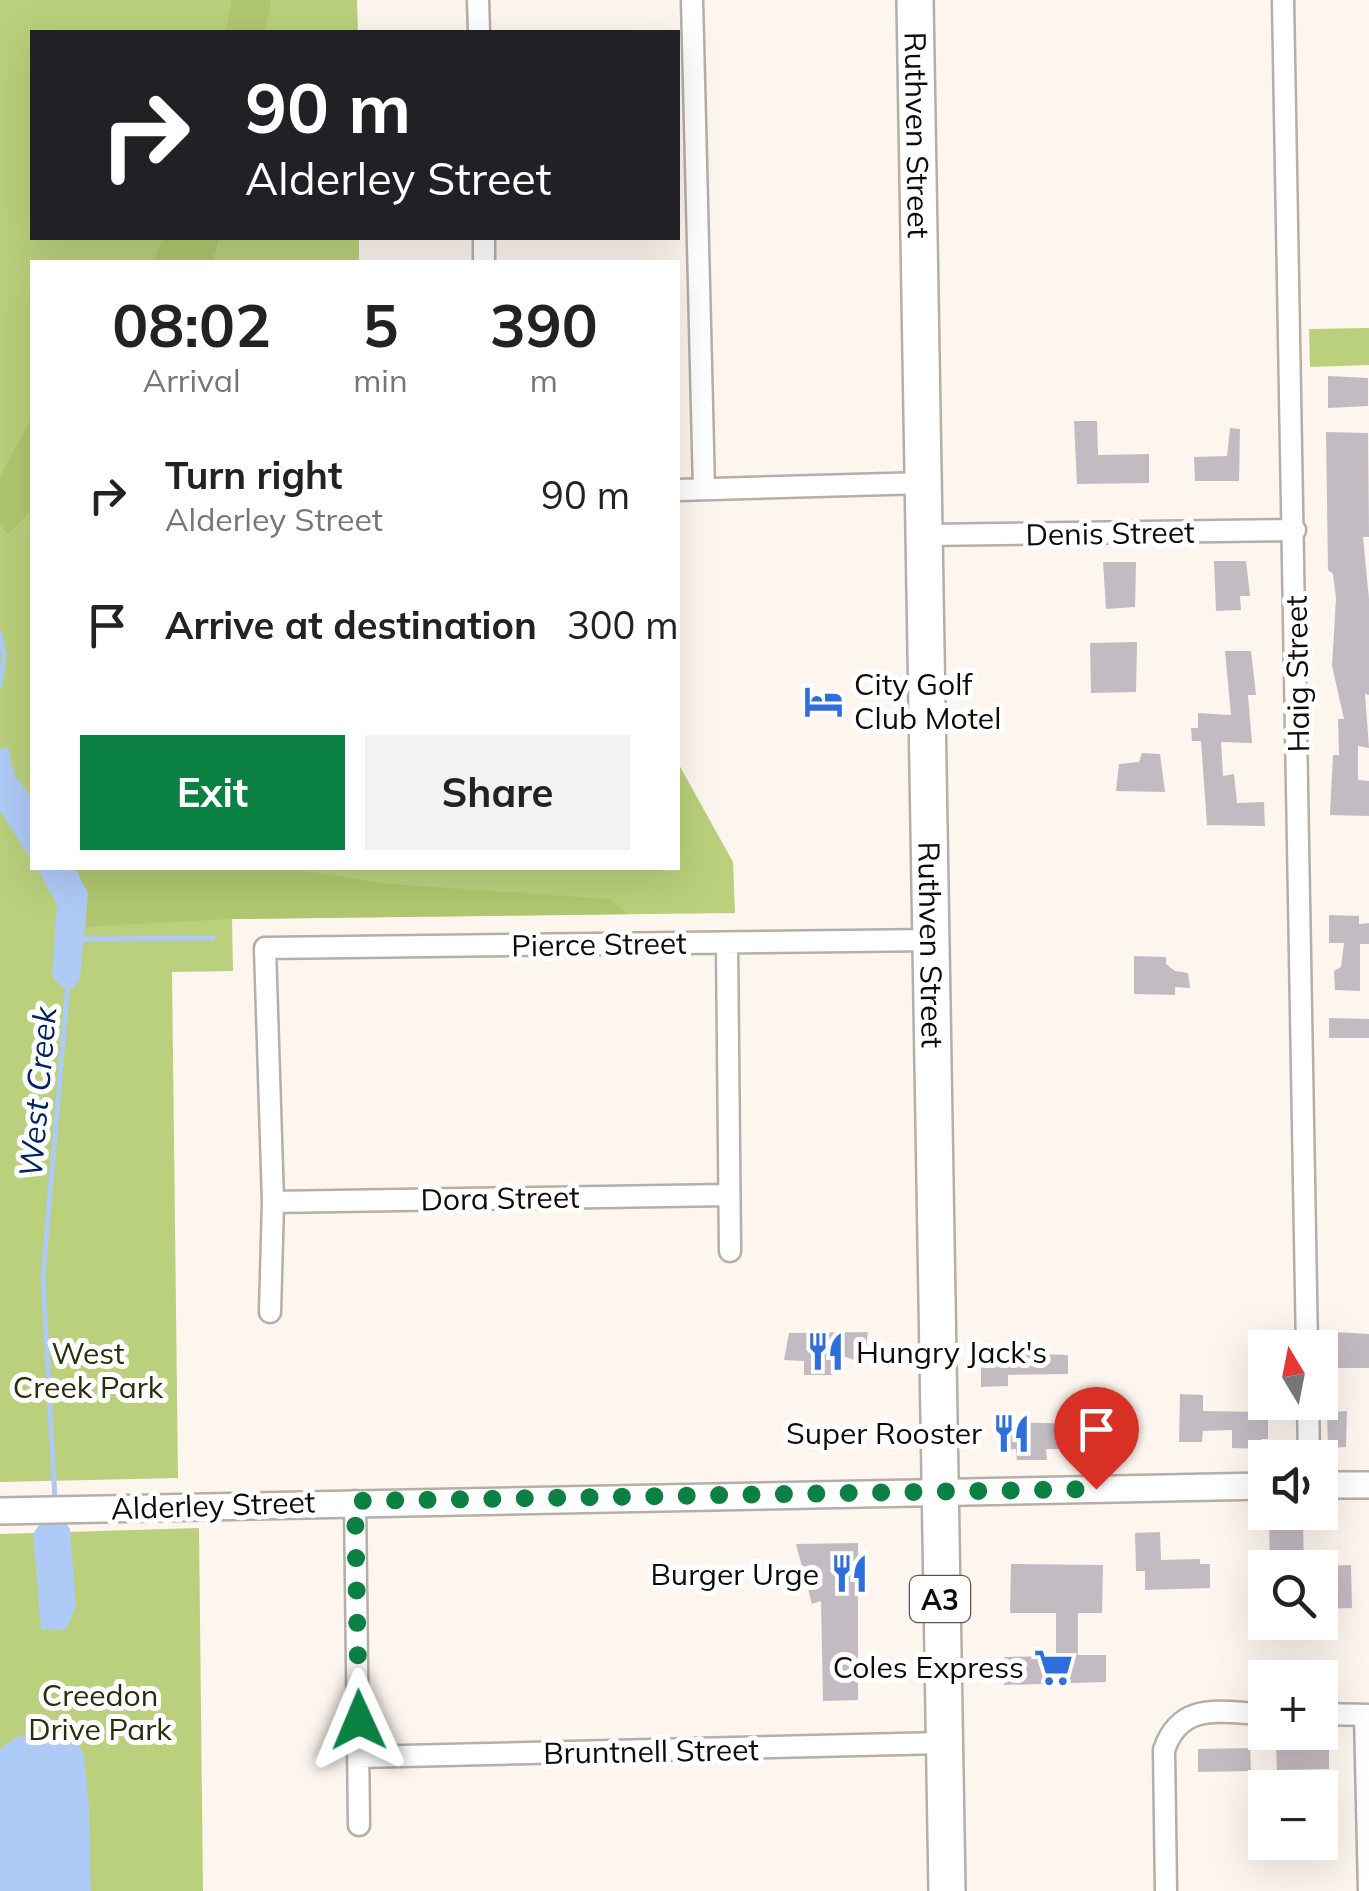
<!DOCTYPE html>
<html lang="en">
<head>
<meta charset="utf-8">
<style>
	body { margin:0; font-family:Mulish,sans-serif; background:#f2f2f2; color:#222; height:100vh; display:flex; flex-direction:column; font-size:38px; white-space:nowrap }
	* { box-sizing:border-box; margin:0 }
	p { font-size:32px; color:#767676 }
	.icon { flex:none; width:55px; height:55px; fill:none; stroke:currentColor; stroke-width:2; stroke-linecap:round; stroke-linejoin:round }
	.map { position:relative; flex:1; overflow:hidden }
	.sheet { position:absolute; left:30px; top:260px; width:650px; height:610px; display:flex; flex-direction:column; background:#fff; border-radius:0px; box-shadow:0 10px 40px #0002 }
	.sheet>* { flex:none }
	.guide { position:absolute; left:30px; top:30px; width:650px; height:210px; border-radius:0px; box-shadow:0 10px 40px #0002; background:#202124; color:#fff; overflow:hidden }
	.needle { width:65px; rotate:350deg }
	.controls { position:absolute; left:1248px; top:1330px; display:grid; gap:20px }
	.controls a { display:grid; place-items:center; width:90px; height:90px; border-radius:0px; background:#fff; box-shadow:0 10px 40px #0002; font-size:50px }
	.pin { position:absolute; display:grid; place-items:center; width:85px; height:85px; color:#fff; margin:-102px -42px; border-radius:50% 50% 50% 0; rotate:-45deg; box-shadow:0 0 10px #0007 }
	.pin .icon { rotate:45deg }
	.me { position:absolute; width:110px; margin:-55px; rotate:359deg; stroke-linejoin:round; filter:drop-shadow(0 0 8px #0008) }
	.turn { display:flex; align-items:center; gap:35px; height:210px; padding:0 50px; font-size:45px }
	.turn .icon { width:130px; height:130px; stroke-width:2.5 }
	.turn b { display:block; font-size:70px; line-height:85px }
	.eta { display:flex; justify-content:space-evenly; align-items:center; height:170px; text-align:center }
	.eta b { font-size:60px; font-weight:700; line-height:70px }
	.primary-button { display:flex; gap:20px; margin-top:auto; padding:20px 50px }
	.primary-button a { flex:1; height:115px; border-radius:0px; background:#0b8043; color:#fff; font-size:40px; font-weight:700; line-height:115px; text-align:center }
	.primary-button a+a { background:#f2f2f2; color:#222 }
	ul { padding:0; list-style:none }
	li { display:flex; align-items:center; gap:30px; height:130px; padding:0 50px }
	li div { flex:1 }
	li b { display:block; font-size:38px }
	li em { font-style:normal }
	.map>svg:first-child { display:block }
	.green { fill:#bad07c }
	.forest { fill:#b0c76f }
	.water { fill:#aecaf7 }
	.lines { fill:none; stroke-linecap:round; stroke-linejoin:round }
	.stream { stroke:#aecaf7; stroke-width:5 }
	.building { fill:#c2bbc2 }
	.minor-casing { stroke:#b5afa8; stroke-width:25 }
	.tertiary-casing { stroke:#b5afa8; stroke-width:30 }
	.trunk-casing { stroke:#b5afa8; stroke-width:40 }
	.minor { stroke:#fff; stroke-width:20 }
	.tertiary { stroke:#fff; stroke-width:25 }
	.trunk { stroke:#fff; stroke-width:35 }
	.route { stroke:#0b8043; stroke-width:18; stroke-dasharray:0 32.4 }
	.labels { text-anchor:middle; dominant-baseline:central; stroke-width:10; stroke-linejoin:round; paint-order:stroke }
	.shield { fill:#fff; stroke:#565554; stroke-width:2.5 }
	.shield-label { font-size:28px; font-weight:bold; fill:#0e0c0a }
	.street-label { font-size:30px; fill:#0e0c0a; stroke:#fff }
	.poi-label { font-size:30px; fill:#0e0c0a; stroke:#fff; text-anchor:end }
	.park-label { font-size:30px; fill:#262f09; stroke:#fff }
	.water-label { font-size:32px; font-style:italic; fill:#002462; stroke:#fff }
</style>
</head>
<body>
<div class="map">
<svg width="1369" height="1891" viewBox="0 0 1369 1891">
	<rect width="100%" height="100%" fill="#fdf6ef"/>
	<path class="green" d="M0,0h357l1,32h-326v206h327v24h-327v606h646v-105l55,99 2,51 -503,6 1,52 -61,1 6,506 -178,4z
		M1369,328v37l-59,2 -1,-38z
		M199,1528l4,363h-203v-357z"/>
	<path class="forest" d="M232,0h39l-6,32h-39z
		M163,238h56l-6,24h-60z
		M32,417v93l-24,24 -8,-9v-49z
		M75,868h211l102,16 222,15 18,15 -397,5 -145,8 2,-34z"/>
	<path class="water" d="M8,747l6,27 18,24v63l-32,-50v-62z
		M37,868h38l13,25 -8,86 -7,9 -13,-2 -8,-11 5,-70z
		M41,1522h24l5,7 6,77 -10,24 -25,-1 -8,-95z
		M38,1733h35l11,22 5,52 2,84h-91v-142l17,-12z"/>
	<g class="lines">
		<path class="stream" d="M0,634l4,22 -4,29
			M81,939l132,-1
			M55,1501l-12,-225 25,-292"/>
	</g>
	<path class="building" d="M1328,376l40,2v28l-40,2z
		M1074,421h23l1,34 51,-1v29l-72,1z
		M1230,428l10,1 -1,52h-44l-1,-24 33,-1z
		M1326,432l42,1 1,104h-6l6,62v96l-4,-1 4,54 -11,-2v34l11,1v35l-39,-1 3,-60h6l-1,-36h6l-12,-53 4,-68 -3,-24 -5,-4z
		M1214,561h32l4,35h-10l1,14 -25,1z
		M1103,562h33l-1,45 -29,2z
		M1137,642l-1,50 -45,1 -1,-50z
		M1225,651h26l5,44h-8l4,48 -31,-1 2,34 11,-2 3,29 27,-1 1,24 -58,-1 -6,-84h-9l-1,-13h7v-15l33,2z
		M1142,753l18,1 5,38 -49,-1 3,-27 20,-2z
		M1329,915l30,1v8l10,-1v21h-9v47l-25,-1 -1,-19 7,-4 3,-24h-15z
		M1134,956l32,1v7l9,7 13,2 2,15 -15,-1v8l-41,-1z
		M1329,1018l40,1v19h-40z
		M868,1332l-4,32 -18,-7 -14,6v12h-28v-14l-20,-1 5,-27z
		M1334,1332l35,2v34h-32l-1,-10 -6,-1z
		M1008,1353l60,2v19l-60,1v11l-27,1v-28z
		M1180,1394l23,1v16l65,1v27h-7v10l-29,-1v-18l-29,1 -1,11h-23z
		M1347,1411l-1,36 -18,1 -1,-36z
		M1006,1422l110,3v7h6v26l-35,2 -1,-11h-40l1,11h-30l-1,-11 -10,1z
		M1269,1520h34l1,47 -34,1z
		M1160,1532l1,28 39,-1v5h10v24l-65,2v-19h-9l-1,-38z
		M858,1543v157l-35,1 -2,-100 -9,3 -16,-60z
		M1011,1564l92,1 -1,48h-24v42h28v27l-102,3v-28l52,-1v-43h-46z
		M1351,1565l1,43 -32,1v-43z
		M1329,1745v24l-52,1 -1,-23z
		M1250,1748l1,23 -53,1v-23z"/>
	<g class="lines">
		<defs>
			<path id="minor" d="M478,0l1,32
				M692,0l12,489
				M1283,0l24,1348
				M484,238v24
				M678,490l247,-7
				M926,535l369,-5
				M727,943l3,308
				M273,1202l454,-7
				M270,1312l3,-110 -8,-254 668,-8
				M1308,1402l1,56
				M355,1501l4,324
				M1320,1714l49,1
				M1365,1715l4,176
				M359,1757l584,-14
				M1166,1891l-2,-141c17,-50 58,-37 101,-36"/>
			<path id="tertiary" d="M1320,1485h49
				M0,1511l1265,-25"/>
			<g id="trunk">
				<path id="s1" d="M915,0l32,1891"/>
			</g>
		</defs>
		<use href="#minor" class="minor-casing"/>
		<use href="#tertiary" class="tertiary-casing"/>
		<use href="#trunk" class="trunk-casing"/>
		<use href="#minor" class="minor"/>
		<use href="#tertiary" class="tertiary"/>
		<use href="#trunk" class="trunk"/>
	</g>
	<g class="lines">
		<path class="route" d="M359,1720l-4,-219 741,-12"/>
	</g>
	<defs>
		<symbol id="hotel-bare" viewBox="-9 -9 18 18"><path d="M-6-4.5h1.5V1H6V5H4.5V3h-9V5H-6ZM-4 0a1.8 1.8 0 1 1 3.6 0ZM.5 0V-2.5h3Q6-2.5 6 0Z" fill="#2f6fdc" stroke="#fff" stroke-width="2.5" paint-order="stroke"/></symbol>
		<symbol id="restaurant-bare" viewBox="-9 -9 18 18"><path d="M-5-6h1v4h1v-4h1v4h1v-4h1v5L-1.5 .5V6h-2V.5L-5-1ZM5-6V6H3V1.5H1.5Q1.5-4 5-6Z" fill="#2f6fdc" stroke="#fff" stroke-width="2.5" paint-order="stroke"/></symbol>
		<symbol id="supermarket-bare" viewBox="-9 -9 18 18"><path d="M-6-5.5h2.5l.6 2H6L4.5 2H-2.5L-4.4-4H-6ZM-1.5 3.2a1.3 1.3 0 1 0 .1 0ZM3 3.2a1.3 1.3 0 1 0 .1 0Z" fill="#2f6fdc" stroke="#fff" stroke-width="2.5" paint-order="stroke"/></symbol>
	</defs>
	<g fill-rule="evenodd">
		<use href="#hotel-bare" x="796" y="674" width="55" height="55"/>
		<use href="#restaurant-bare" x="798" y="1324" width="55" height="55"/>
		<use href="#restaurant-bare" x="984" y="1406" width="55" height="55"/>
		<use href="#restaurant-bare" x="822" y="1546" width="55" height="55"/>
		<use href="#supermarket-bare" x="1026" y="1640" width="55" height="55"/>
	</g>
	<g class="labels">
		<rect class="shield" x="910" y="1576" width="60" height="46" rx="8"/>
		<g class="shield-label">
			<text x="940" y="1599">A3</text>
		</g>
		<g class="street-label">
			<text stroke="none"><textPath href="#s1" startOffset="135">Ruthven Street</textPath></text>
			<text transform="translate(1110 533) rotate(-1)">Denis Street</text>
			<text transform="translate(1297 674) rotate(-91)">Haig Street</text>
			<text transform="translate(599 944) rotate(-1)">Pierce Street</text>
			<text stroke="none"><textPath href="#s1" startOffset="945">Ruthven Street</textPath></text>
			<text transform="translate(500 1198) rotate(-1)">Dora Street</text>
			<text transform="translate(213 1505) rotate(-2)">Alderley Street</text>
			<text transform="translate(651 1751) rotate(-1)">Bruntnell Street</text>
		</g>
		<g class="poi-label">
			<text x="854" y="684" text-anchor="start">City Golf<tspan x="854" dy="34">Club Motel</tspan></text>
			<text x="856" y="1352" text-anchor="start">Hungry Jack's</text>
			<text x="982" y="1433">Super Rooster</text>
			<text x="819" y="1574">Burger Urge</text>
			<text x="1024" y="1667">Coles Express</text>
		</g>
		<g class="park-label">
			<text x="88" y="1353">West<tspan x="88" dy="34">Creek Park</tspan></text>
			<text x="100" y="1695">Creedon<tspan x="100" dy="34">Drive Park</tspan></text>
		</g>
		<g class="water-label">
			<text transform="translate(37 1092) rotate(-85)">West Creek</text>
		</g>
	</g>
</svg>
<div class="controls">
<a><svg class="needle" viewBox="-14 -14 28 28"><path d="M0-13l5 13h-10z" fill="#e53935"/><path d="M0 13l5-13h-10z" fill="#767676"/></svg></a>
<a><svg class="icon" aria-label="sound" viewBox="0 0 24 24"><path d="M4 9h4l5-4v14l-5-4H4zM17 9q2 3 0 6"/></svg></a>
<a><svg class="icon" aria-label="search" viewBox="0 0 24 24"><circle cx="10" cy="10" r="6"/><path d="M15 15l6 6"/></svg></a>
<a>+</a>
<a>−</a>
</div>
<div class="pin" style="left:1096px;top:1489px;background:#d93025"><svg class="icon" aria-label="arrive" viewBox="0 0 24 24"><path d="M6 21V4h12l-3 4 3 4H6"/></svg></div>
<svg class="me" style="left:359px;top:1720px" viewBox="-20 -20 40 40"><path d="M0-17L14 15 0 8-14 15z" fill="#0b8043" stroke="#fff" stroke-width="4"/></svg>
<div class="guide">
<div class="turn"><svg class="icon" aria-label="right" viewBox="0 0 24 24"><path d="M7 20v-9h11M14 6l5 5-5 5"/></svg><div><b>90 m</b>Alderley Street</div></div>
</div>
<section class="sheet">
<div class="eta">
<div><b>08:02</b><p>Arrival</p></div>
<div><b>5</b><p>min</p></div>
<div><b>390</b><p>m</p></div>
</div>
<ul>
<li><svg class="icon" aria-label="right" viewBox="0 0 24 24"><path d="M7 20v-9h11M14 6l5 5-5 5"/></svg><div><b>Turn right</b><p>Alderley Street</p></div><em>90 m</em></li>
<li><svg class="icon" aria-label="arrive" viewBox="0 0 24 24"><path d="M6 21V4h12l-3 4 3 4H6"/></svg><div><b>Arrive at destination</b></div><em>300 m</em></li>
</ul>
<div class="primary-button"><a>Exit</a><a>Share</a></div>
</section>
</div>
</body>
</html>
